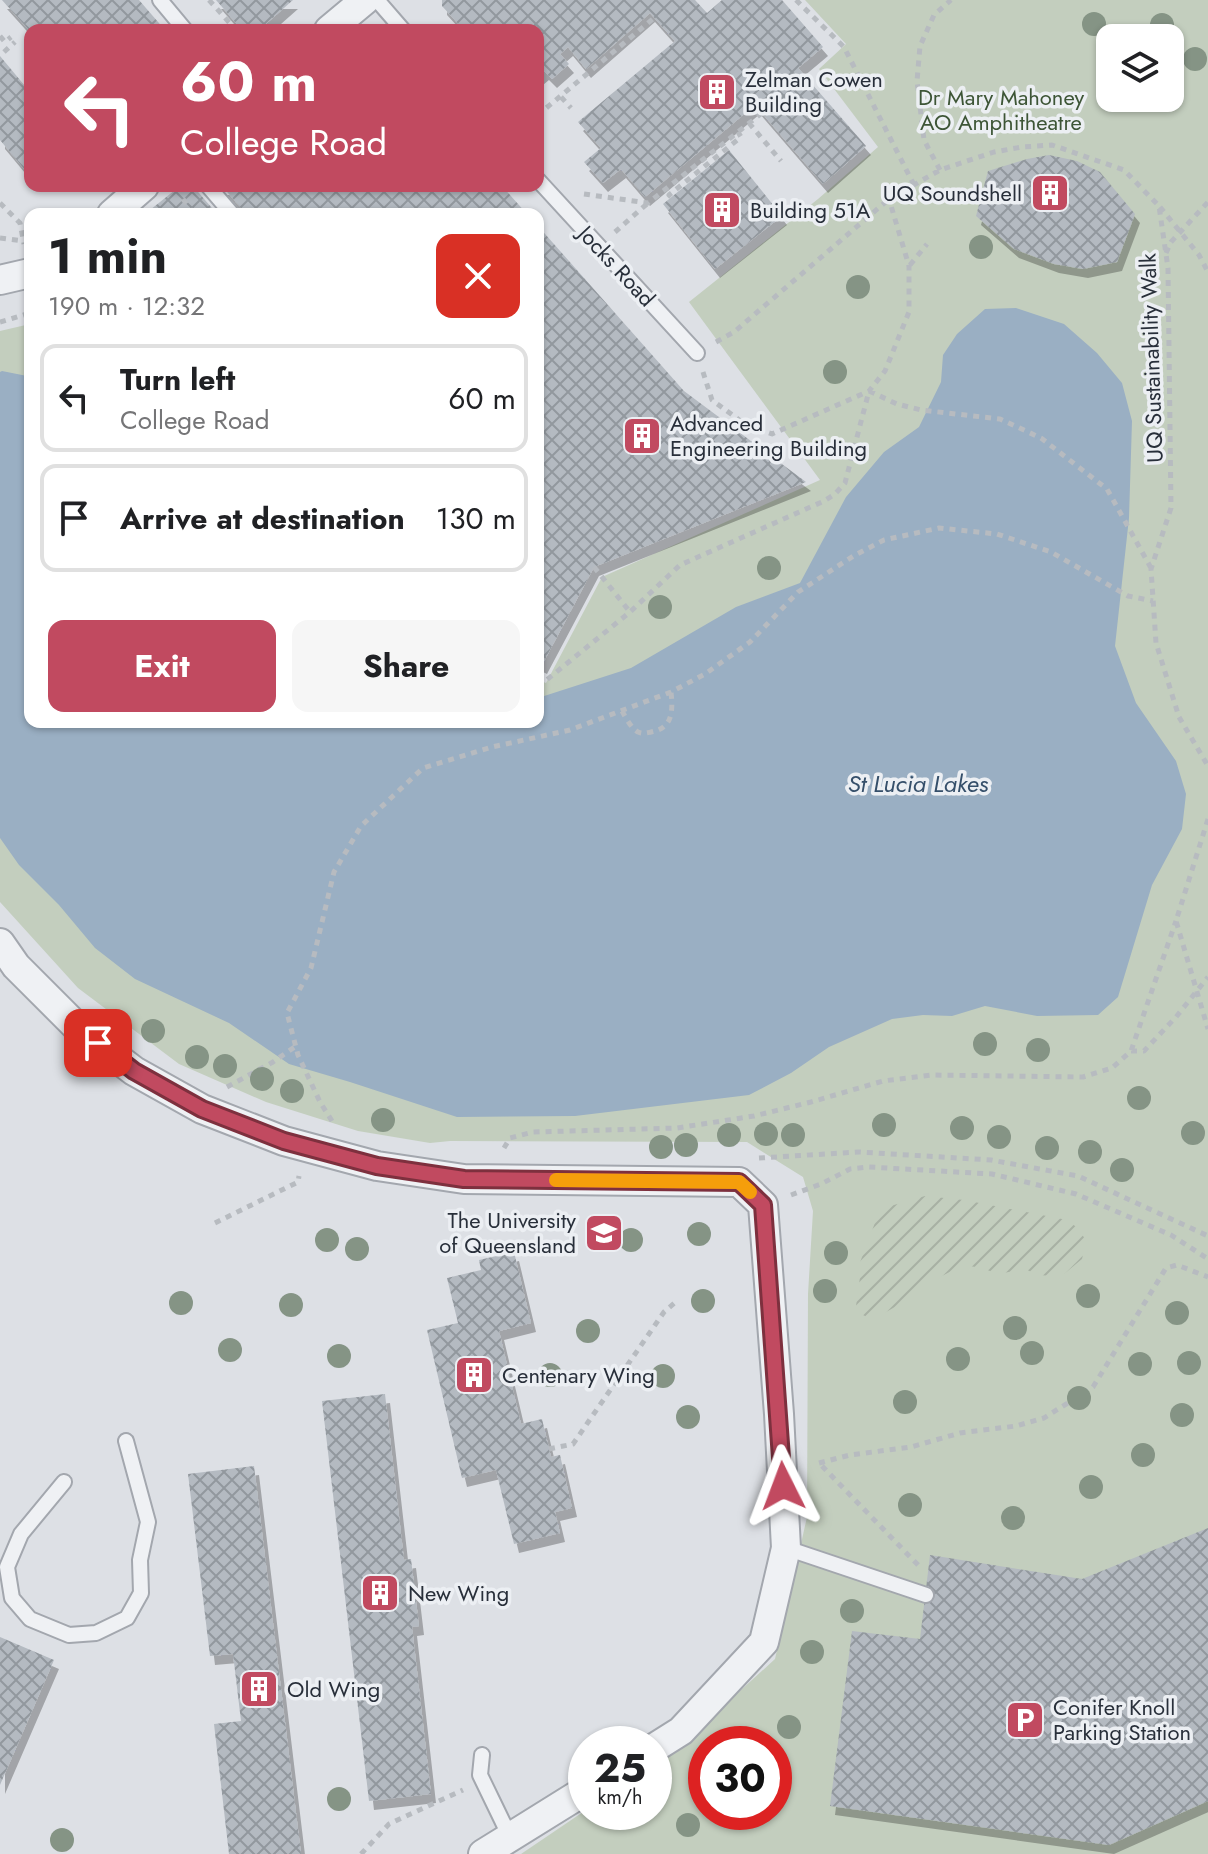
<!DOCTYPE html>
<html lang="en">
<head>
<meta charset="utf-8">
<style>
	body { margin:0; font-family:Jost,sans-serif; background:#f6f6f6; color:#202124; height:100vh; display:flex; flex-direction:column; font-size:30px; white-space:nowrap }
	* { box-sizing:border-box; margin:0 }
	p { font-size:26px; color:#757577 }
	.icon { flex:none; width:44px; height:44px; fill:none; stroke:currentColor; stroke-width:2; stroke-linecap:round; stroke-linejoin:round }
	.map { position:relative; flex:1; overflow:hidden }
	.side { position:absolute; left:24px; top:208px; width:520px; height:520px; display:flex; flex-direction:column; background:#fff; border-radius:16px; box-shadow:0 2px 6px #0004 }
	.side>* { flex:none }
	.guide { position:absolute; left:24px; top:24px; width:520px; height:168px; border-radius:16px; box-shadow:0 2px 6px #0004; background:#c14a60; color:#fff; overflow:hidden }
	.fabs { position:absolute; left:1096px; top:24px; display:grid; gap:16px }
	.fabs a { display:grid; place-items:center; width:88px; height:88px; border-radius:16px; background:#fff; box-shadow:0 2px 6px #0004; font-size:40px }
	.speed { position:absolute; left:568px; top:1726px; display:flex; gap:16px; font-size:40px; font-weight:700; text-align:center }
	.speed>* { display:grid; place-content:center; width:104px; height:104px; border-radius:50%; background:#fff; box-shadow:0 2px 6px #0004; line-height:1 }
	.speed small { font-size:20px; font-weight:400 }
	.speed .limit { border:12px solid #d22; background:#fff; color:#111 }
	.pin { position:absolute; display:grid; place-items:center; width:68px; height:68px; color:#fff; margin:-34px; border-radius:16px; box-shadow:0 4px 12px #0006 }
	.me { position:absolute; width:88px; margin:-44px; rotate:357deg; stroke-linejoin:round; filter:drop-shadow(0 0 6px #0008) }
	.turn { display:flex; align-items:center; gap:28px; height:168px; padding:0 24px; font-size:36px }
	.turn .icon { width:104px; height:104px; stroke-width:2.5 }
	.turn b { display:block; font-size:56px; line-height:68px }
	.round { display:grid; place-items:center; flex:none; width:84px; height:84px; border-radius:16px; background:#f6f6f6 }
	.summary { display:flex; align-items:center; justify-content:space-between; height:136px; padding:0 24px }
	h1 { font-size:48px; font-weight:700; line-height:60px }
	.button { display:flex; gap:16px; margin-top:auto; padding:16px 24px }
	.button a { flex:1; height:92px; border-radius:16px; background:#c14a60; color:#fff; font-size:32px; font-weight:700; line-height:92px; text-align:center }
	.button a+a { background:#f6f6f6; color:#202124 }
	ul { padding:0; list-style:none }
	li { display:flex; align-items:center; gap:24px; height:108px; margin:0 16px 12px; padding:0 8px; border:4px solid #e0e0e0; border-radius:16px }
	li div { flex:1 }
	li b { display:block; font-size:30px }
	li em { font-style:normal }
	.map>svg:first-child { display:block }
	.park { fill:#c3cebe; fill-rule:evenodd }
	.garden { fill:url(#garden-furrows) }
	.water { fill:#9aafc3 }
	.building { fill:url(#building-cross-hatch); filter:url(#shadow) }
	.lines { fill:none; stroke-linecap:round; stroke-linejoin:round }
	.service-casing { stroke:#a3a7ae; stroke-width:18 }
	.minor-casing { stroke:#a3a7ae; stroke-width:32 }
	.path { stroke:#b7bbc0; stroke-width:5; stroke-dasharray:6 6; stroke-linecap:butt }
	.service { stroke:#eff1f4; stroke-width:14 }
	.minor { stroke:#eff1f4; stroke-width:28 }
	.tree { fill:#859485 }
	.route-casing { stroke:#7d303e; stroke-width:20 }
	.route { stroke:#c14a60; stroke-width:14 }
	.slow { stroke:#f59e0b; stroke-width:14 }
	.labels { text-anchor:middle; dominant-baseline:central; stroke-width:7; stroke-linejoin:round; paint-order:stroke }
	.poi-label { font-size:22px; fill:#282f3a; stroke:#eceff3; text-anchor:start }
	.park-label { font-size:22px; fill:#3d5536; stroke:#eceff3 }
	.street-label { font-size:22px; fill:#282f3a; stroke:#eceff3 }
	.water-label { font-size:24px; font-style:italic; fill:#354f6a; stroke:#eceff3 }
</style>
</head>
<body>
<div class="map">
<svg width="1208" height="1854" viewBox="0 0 1208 1854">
	<defs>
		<pattern id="garden-furrows" width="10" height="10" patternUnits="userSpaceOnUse" patternTransform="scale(2)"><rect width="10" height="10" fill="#c3cebe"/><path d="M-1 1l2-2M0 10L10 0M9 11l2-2" fill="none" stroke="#a8b1a4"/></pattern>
		<pattern id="building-cross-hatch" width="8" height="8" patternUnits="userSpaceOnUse" patternTransform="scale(2)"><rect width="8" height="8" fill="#b4bac1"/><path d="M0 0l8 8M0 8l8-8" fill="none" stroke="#92989e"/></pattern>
		<filter id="shadow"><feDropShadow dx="5" dy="9" stdDeviation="0" flood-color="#0004"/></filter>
	</defs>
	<rect width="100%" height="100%" fill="#dde0e5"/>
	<path class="park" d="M805,0h403v1854h-687l65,-44v2h68v-47l17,-11 104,-95 32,-142 1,-223 5,-83 -10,-34 -56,-35 -297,-1 -20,2 -72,-12 -92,-29 -87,-38 -101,-76 -78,-86v-571l30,-7v398h508v-42l8,3 56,-106 218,-97 -131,-178 129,-103 60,-52 -59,-78 27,-25zM1110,38h60v60h-60zM706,1744h68v68h-68z"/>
	<path class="garden" d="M925,1196l39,4 103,20 12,9 7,12 -4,18 -18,15 -10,2 -16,-1 -13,-6 -27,5 -16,-6 -19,-3 -46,24 -15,14 -16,9 -17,6 -8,-4 -5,-8 4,-29 -1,-12 17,-45 11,-13z"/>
	<path class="water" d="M1016,308l48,16 33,29 25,30 10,38 -3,97 -14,128 21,57 40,58 10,33 -4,35 -30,56 -34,112 -20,18 -61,1 -52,-10 -33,10 -29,-1 -31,4 -63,28 -38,26 -42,22 -174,21 -118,1 -107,-35 -61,-18 -60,-41 -94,-44 -40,-31 -36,-43 -40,-40 -19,-27v-466l2,-1 25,5 3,5v341h508v-24l93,-30 105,-61 64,-24 46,-86 38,-45 35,-25 22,-45 2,-27 14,-21 28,-25z"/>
	<path class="building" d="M2,0h137l26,30h-136z
		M216,0h77l-34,30h-17z
		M442,0h253l12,13 15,-13h60l41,47 -25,21 68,78 -43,38 -68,-79 -110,92 -24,-28 -18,14 -19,-21 17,-14 -23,-26 97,-81 -25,-28 -64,56 -18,-22 -8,7 9,10 -17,15 -8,-8 -6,5v-46h-74l-22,-24z
		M0,56l30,36v84l-30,-36z
		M729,150l53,66 -67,53 -52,-65z
		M1049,155l28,6 23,11 35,42 -18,48 -34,7 -29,-5 -40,-15 -38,-33 12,-45 39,-12z
		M180,186h13l24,28h-72z
		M222,186h280l25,28h-281z
		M538,226l146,165 122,91 -212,85 -52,98 -4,-2z
		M514,1252l17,71 -32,8 22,93 21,-5 9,38 9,-2 12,53 -17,4 5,21 -46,11 -18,-74 -34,8 -35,-148 31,-7 -11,-45 34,-8 -2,-10z
		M385,1394l19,166 7,-1 8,67 -7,1 19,167 -62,7 -47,-400z
		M254,1466l47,388h-72l-15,-130 27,-3 -8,-67 -23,2 -22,-182z
		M1208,1528v273l-99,44 -279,-39 22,-175 68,8 10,-84 152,24z
		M0,1637l54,23 -54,125z"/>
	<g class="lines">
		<defs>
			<path id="service" d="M160,0l25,30
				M377,0l26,30
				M538,180l159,173
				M208,186l24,28
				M64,1482l-43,52 -14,33 5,31 18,21 39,16 27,-2 31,-15 14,-25 -1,-33 8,-38 -22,-81
				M786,1548l140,47
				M482,1755l-2,20 30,62"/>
			<path id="minor" d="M329,30l36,-30
				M112,214l32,-28
				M0,280l30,-7
				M0,943l16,23 63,63 55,42 68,38 82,32 93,25 87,13 275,3 24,23 16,209 7,134 -22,94 -83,89 -27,17
				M483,1854l103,-64"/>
		</defs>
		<use href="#service" class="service-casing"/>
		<use href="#minor" class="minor-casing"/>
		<path class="path" d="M209,0l27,30
			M796,0l48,47 69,136
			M0,36l5,6 6,-5
			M4,52l11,-10
			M561,97l10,11
			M538,112l1,2 115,-96
			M749,123l32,38
			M940,170l-16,-30 -7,-59 3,-35 14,-31 17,-15
			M584,194l64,9 114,-90
			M671,197l-2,-2 72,-58 -3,-5
			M183,199l11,15
			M0,203l20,20 4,21
			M1160,207l39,48 9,17
			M615,232l33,-29
			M0,238l23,3
			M1166,253l5,-11 37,-40
			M910,265l17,-21
			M0,322l30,-9
			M716,342l18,-10 155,-133 51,-29 54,-18 28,-5 30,-2 72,25 35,36 9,62 3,240 -20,61 5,74 23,74 29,49
			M703,372l9,28 34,25 26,9 97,-43 16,-20 24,-59v-46l-20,-67
			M594,567l36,45
			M538,687l92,-75 50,-47 144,-64 11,-7 10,-11 24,-92 28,13 24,6 79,9 41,19 66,51 44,79
			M622,711c4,7 9,17 16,21 5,2 8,1 13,0 22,-4 22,-21 20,-40
			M1208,819l-32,102 32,108
			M1131,1051h13l32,-34 32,-40
			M227,1087l46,-25 23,-16
			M332,1121l-12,-19 -22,-47 -11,-42 24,-45 23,-96 27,-46 62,-58 69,-21 78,-17 101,-38 34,-18 45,-32 48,-50 57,-37 29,-15 55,-12 58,6 54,18 77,44 25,5
			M504,1148l6,-10 23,-6 144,-4 77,-12 57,-14 72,-21 48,-6 152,2 29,-9 19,-17 45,-130
			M759,1158l100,-6 132,8 87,16 130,60
			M791,1195l30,-11 29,-15 19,-2 123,7 84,20 95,41 37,24
			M215,1223l83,-41 1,-6
			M549,1449l24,-5 91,-132 14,-12
			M819,1463l31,-8 61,-8 49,-14 56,-7 28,-8 49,-31 73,-119 11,-3 31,12
			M822,1466l97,100
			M361,1854l28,-30 74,-34"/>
		<use href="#service" class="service"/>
		<use href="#minor" class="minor"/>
	</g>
	<g class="tree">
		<circle cx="1094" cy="24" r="12"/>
		<circle cx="1162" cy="25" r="12"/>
		<circle cx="1195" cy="59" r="12"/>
		<circle cx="981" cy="247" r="12"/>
		<circle cx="858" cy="287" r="12"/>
		<circle cx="835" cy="372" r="12"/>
		<circle cx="769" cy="568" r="12"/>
		<circle cx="660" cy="607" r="12"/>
		<circle cx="153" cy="1031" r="12"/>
		<circle cx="985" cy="1044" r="12"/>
		<circle cx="1038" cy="1050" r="12"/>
		<circle cx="197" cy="1057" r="12"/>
		<circle cx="225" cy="1066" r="12"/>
		<circle cx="262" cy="1079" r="12"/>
		<circle cx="292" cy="1091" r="12"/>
		<circle cx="1139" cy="1098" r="12"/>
		<circle cx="383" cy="1120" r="12"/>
		<circle cx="884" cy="1125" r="12"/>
		<circle cx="962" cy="1128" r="12"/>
		<circle cx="1193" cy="1133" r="12"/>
		<circle cx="766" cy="1134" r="12"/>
		<circle cx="729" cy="1135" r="12"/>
		<circle cx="793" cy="1135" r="12"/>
		<circle cx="999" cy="1137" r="12"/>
		<circle cx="686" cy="1145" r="12"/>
		<circle cx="661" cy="1147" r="12"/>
		<circle cx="1047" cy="1148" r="12"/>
		<circle cx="1090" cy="1152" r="12"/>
		<circle cx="1122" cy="1170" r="12"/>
		<circle cx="699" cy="1234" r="12"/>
		<circle cx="327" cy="1240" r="12"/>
		<circle cx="631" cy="1240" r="12"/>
		<circle cx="357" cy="1249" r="12"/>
		<circle cx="836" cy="1253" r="12"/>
		<circle cx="825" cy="1291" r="12"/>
		<circle cx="1088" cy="1296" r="12"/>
		<circle cx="703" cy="1301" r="12"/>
		<circle cx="181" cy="1303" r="12"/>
		<circle cx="291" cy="1305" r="12"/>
		<circle cx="1177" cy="1313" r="12"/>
		<circle cx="1015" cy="1328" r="12"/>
		<circle cx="588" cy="1331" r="12"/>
		<circle cx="230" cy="1350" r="12"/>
		<circle cx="1032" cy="1353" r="12"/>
		<circle cx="339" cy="1356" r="12"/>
		<circle cx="958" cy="1359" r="12"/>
		<circle cx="1189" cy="1363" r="12"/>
		<circle cx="1140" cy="1364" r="12"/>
		<circle cx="550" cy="1375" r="12"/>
		<circle cx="663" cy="1376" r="12"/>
		<circle cx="1079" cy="1398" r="12"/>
		<circle cx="905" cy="1402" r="12"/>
		<circle cx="1182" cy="1415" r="12"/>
		<circle cx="688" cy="1417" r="12"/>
		<circle cx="1143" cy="1455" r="12"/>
		<circle cx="1091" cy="1487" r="12"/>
		<circle cx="910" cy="1505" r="12"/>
		<circle cx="1013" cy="1518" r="12"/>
		<circle cx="852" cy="1611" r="12"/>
		<circle cx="812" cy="1652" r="12"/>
		<circle cx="789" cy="1727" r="12"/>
		<circle cx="339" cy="1799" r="12"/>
		<circle cx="688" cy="1825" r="12"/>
		<circle cx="62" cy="1840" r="12"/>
	</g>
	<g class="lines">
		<defs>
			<path id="route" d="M98,1043l36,28 68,38 82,32 93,25 87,13 275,3 24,23 20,281"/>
		</defs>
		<use href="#route" class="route-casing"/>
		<use href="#route" class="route"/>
		<path class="slow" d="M556,1180l183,2 11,10"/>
	</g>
	<defs>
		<symbol id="building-square" viewBox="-11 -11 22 22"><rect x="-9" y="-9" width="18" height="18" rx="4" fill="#c14a60" stroke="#eceff3"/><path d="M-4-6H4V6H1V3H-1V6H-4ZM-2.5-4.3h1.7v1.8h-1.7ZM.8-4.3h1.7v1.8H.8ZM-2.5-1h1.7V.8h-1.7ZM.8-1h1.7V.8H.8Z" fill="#fff"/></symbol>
		<symbol id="university-square" viewBox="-11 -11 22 22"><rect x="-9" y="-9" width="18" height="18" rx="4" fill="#c14a60" stroke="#eceff3"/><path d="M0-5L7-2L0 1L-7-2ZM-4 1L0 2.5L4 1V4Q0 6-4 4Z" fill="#fff"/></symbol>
		<symbol id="parking-square" viewBox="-11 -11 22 22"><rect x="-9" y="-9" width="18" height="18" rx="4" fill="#c14a60" stroke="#eceff3"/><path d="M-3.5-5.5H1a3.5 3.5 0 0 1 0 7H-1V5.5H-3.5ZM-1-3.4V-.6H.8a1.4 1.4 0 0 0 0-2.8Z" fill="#fff"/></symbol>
	</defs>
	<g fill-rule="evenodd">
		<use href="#building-square" x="695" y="70" width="44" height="44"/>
		<use href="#building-square" x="1028" y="171" width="44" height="44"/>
		<use href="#building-square" x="700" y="188" width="44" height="44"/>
		<use href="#building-square" x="620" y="414" width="44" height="44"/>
		<use href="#university-square" x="582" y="1211" width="44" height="44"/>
		<use href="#building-square" x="452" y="1353" width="44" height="44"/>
		<use href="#building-square" x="358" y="1571" width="44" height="44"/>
		<use href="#building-square" x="237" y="1667" width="44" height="44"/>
		<use href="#parking-square" x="1003" y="1698" width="44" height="44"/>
	</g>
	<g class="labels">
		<g class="poi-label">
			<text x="745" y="79">Zelman Cowen<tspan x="745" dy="25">Building</tspan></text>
			<text x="1022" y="193" text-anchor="end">UQ Soundshell</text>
			<text x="750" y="210">Building 51A</text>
			<text x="670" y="423">Advanced<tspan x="670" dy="25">Engineering Building</tspan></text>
			<text x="576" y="1220" text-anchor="end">The University<tspan x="576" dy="25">of Queensland</tspan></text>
			<text x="502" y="1375">Centenary Wing</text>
			<text x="408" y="1593">New Wing</text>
			<text x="287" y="1689">Old Wing</text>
			<text x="1053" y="1707">Conifer Knoll<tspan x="1053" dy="25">Parking Station</tspan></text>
		</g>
		<g class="park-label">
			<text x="1001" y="97">Dr Mary Mahoney<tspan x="1001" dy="25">AO Amphitheatre</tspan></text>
		</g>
		<g class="street-label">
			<text transform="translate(617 266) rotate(47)">Jocks Road</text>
			<text transform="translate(1151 358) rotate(-92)">UQ Sustainability Walk</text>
		</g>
		<g class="water-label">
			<text x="918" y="783">St Lucia Lakes</text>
		</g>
	</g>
</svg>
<div class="fabs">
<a><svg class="icon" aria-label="layers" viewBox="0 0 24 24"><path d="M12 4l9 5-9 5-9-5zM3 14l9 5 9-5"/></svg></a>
</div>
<div class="speed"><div>25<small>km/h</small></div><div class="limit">30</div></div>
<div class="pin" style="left:98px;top:1043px;background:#d93025"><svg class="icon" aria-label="arrive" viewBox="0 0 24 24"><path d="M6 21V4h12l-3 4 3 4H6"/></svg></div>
<svg class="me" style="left:783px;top:1486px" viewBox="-20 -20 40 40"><path d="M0-17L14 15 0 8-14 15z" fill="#c14a60" stroke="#fff" stroke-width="4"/></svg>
<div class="guide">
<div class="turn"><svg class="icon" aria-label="left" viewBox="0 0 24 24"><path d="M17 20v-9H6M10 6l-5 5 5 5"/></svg><div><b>60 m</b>College Road</div></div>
</div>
<section class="side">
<div class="summary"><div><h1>1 min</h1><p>190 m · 12:32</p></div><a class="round" style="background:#d93025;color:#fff"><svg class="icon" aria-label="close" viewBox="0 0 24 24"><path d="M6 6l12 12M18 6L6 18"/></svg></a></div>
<ul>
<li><svg class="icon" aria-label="left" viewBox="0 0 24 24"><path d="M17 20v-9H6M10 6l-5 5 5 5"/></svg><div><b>Turn left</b><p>College Road</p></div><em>60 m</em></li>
<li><svg class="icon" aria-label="arrive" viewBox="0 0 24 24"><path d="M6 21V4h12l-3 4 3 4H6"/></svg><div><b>Arrive at destination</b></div><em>130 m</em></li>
</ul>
<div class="button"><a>Exit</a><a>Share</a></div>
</section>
</div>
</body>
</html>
